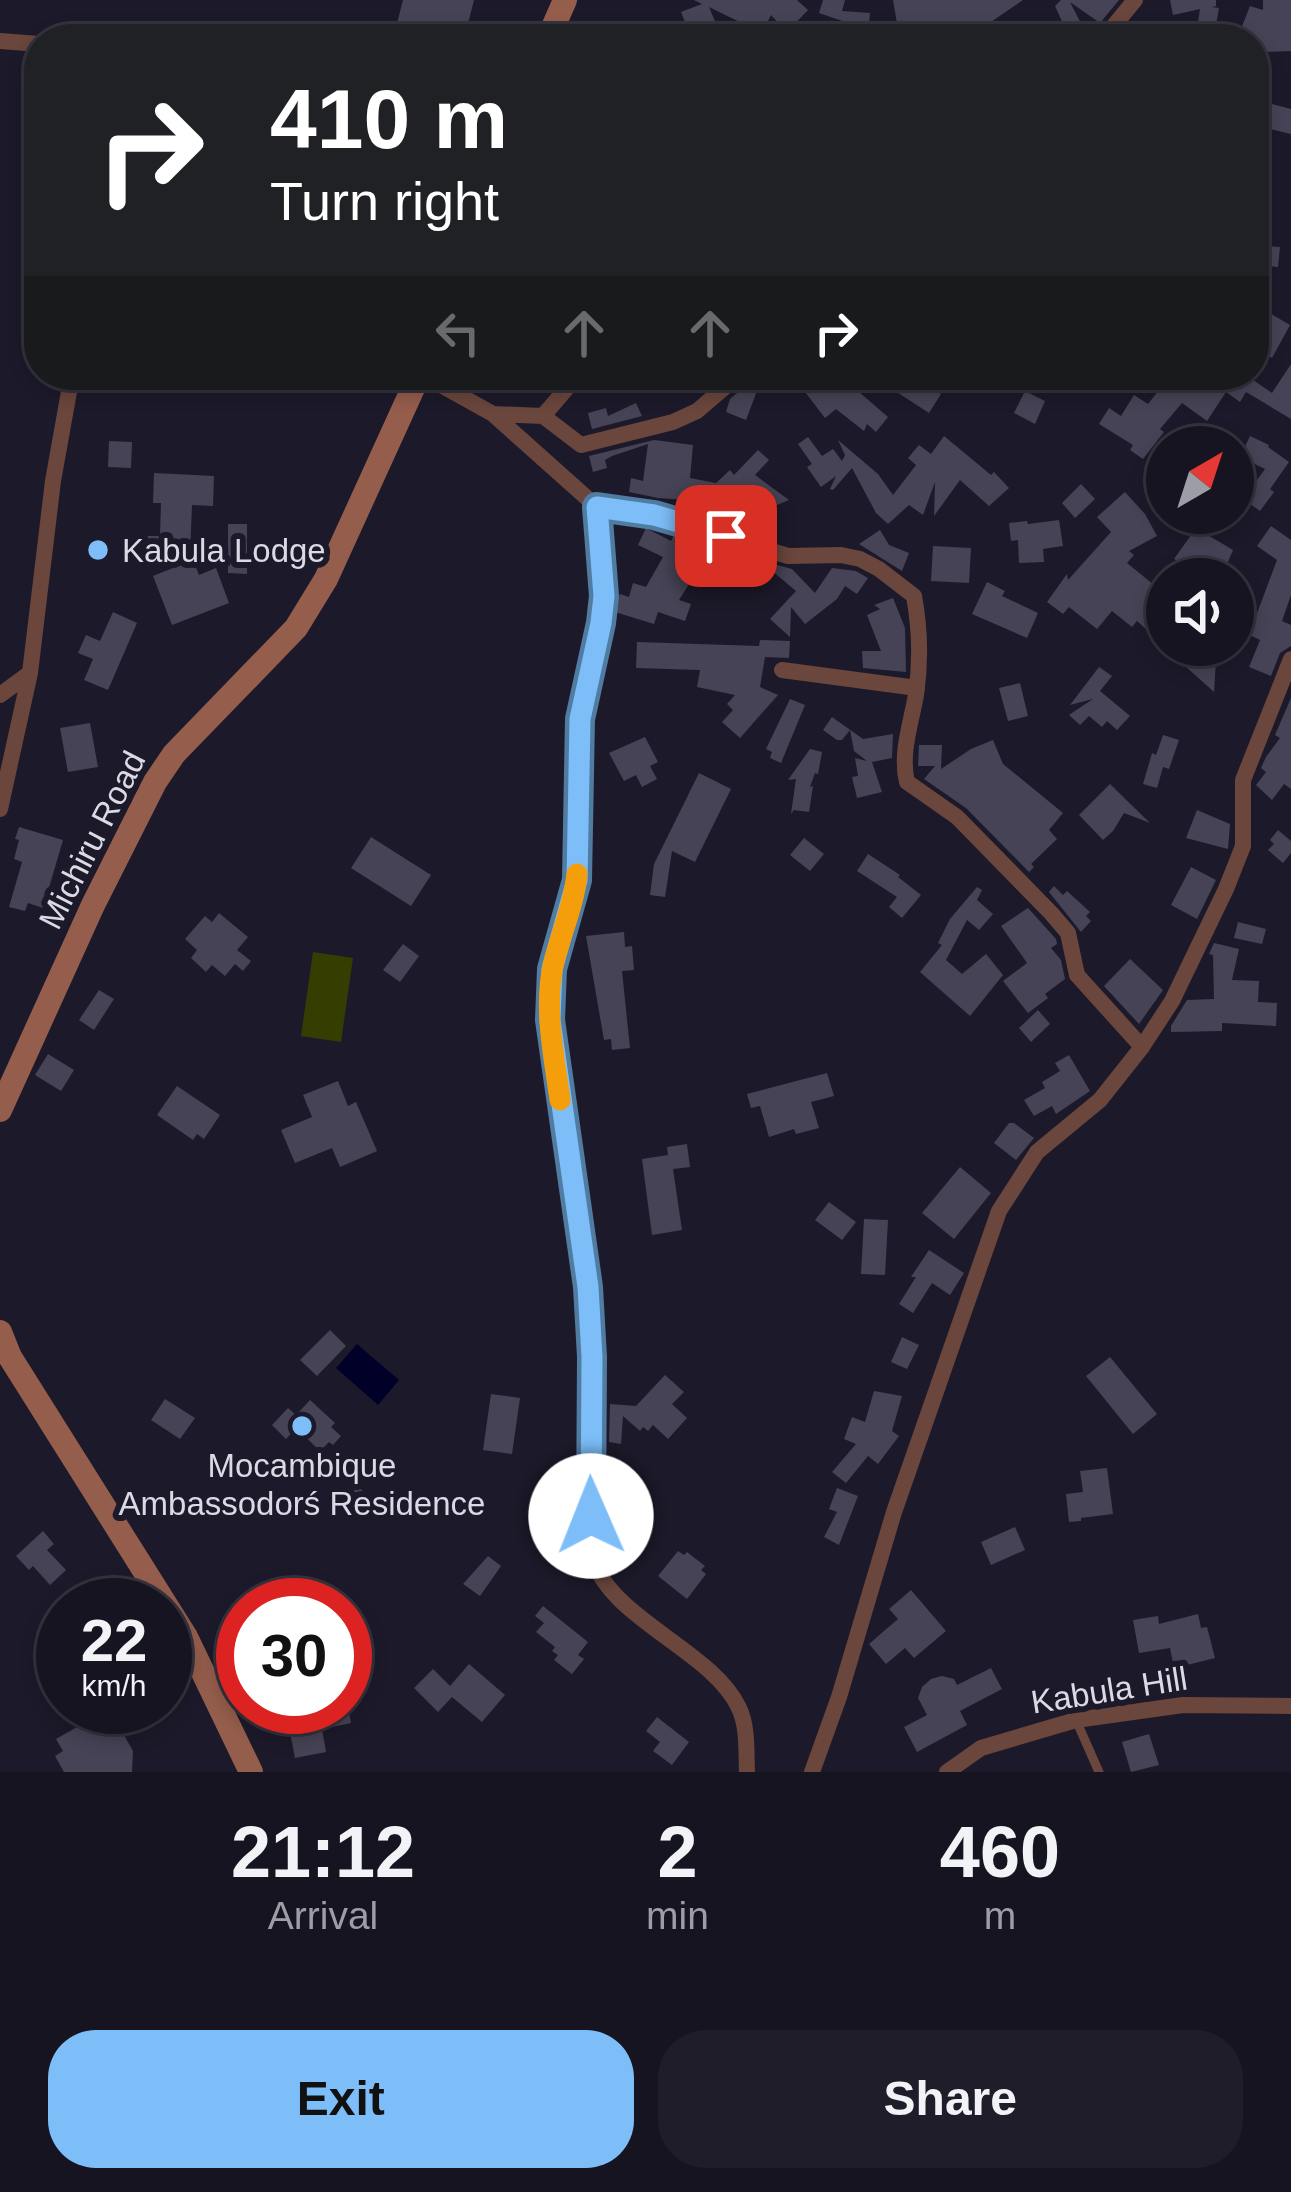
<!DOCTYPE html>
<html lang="en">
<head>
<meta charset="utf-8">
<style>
	body { margin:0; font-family:Arial,sans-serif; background:#1e1d29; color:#f1f3f6; height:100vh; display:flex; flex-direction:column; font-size:45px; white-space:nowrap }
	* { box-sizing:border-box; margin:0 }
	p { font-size:39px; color:#9d9ea5 }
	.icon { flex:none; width:66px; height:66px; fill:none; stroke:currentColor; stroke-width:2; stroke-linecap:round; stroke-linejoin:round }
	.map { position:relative; height:1772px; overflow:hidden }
	.details { display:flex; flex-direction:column; background:#151420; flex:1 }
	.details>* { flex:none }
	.top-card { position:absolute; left:24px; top:24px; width:1245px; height:366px; border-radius:48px; box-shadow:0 6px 18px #0003,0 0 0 3px #34333e; background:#202124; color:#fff; overflow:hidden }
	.needle { width:78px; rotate:39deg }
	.controls { position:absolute; left:1146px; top:426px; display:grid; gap:24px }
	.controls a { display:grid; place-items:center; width:108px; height:108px; border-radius:50%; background:#151420; box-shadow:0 6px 18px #0003,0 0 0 3px #34333e; font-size:60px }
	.speed { position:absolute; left:36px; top:1578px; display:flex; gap:24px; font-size:60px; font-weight:700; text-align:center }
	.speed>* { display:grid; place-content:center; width:156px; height:156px; border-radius:50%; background:#151420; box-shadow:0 6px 18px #0003,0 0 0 3px #34333e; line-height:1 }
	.speed small { font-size:30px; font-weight:400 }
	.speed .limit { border:18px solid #d22; background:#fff; color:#111 }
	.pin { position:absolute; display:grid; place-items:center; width:102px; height:102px; color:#fff; margin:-51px; border-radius:24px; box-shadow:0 6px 18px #0006 }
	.me { position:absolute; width:132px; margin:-66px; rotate:359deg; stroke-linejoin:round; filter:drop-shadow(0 0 9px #0008) }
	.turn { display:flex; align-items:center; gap:42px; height:252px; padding:0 48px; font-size:54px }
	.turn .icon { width:156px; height:156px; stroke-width:2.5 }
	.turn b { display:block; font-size:84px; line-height:102px }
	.lanes { display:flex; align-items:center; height:114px; padding:0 48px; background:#0003; justify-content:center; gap:60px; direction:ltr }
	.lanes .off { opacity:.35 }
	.eta { display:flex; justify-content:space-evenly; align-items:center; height:204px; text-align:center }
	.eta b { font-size:72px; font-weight:800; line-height:84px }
	.primary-button { display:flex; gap:24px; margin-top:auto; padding:24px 48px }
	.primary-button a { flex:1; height:138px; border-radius:48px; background:#7dbef9; color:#111; font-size:48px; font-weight:800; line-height:138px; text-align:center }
	.primary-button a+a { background:#1e1d29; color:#f1f3f6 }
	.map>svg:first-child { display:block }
	.green { fill:#353d00 }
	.water { fill:#000028 }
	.building { fill:#454355 }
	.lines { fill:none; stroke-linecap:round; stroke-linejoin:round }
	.lane { stroke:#6a463c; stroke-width:9 }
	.street { stroke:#6a463c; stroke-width:16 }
	.secondary { stroke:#955d4c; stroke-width:24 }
	.route-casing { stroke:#517ca2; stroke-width:30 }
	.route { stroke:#7dbef9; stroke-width:21 }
	.slow { stroke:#f59e0b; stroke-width:21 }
	.poi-dot { fill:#7dbef9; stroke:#1c1a2a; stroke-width:4.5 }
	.labels { text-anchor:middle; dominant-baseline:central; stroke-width:12; stroke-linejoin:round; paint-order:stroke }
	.poi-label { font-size:33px; fill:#dbd9e4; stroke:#1c1a2a; text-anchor:start }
	.street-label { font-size:33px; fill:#dbd9e4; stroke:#1c1a2a }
</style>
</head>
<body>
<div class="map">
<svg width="1291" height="1772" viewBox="0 0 1291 1772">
	<rect width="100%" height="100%" fill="#1c1a2a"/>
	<path class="green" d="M313,952l40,6 -12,84 -40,-6z"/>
	<path class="water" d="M357,1344l42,36 -21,25 -42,-37z"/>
	<path class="building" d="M403,0h71l-10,39h-53l-17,-4z
		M694,0h103l11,10 -21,22 -16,-17 -9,18 -53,-26 8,19 -26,11 -10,-25 21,-8z
		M823,0h22l-3,11 28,2 -2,21 -15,-1 1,-8 -35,-12z
		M893,0h130l-35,24 2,5 -24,10h-63v-5l-4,1z
		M1061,0h58l-19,23 -30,-21 19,37h-19l-15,-33z
		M1170,0h46v6l-4,1 7,1 -4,23 -18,-2 3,-20 -27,6z
		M1263,0h28v51l-27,1 -10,-5v-8h-17l13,-33 13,4z
		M1254,92l16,3 -2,8 23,6v25l-37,-9z
		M1256,245l24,2 -2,20 -24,-2z
		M1266,311l24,14 -18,33 -18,-10v-15z
		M1291,364v55l-45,-27 -6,10 -14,-10 -19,29 -25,-18 -22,26 4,3 -21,27 -13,-9 3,-5 -34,-21 10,-16 12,8 13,-21 14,9 23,-29h75l26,18z
		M752,375h11l-17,45 -20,-8 4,-13 18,-15z
		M792,375h17l17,15 18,-11 44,38 -12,15 -9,-8 -3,7 -28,-22 -11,9z
		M893,375h19l29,19 -12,19 -43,-28z
		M1025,391l20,10 -10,23 -21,-11z
		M636,403l6,13 -50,13 -4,-16 18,-5 2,8z
		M944,436l47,39 3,-3 15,16 -20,18 -29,-26 -26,36 1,-34 -12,33 -14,-10 -21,19 -12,-11 -24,-45 -19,22 -3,-1 6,-13 -15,11 -14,-20 5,-3 -14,-20 10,-7 14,19 11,-7 9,12 3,-6 -7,-15 40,34 15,21 23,-30 -8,-7 11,-13 12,9z
		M1250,436l19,9 -1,2 21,15 -19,27 4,3 -14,19 -17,-12 22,-30 -25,-12z
		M654,440l39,5 -3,33 26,5 14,-13 4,5 24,-25 11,10 -14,15 34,25 -39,16 -5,-12 -18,20 -44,-14 3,-10 -28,-2 -29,-6 2,-14 12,3 5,-37 -36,12 -7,4 2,8 -14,4 -4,-16z
		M109,441l23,1 -1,26 -23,-1z
		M154,473l60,3 -1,30 -21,-1 -2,50 -44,-2v-17h14l1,-33h-8z
		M1081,484l14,15 -20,19 -13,-15z
		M1125,492l20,22 12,22 -28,15 5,4 -7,8 32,26 -7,9 15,13v32l-8,-7 -3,2 -19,-17 -5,6 -20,-16 -15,18 -28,-22 -6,7 -16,-12 20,-28 1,6 43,-48 -14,-15z
		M1059,520l4,26 -20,3 1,13 -25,1 -1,-23 -7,1 -2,-18 18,-2 1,3z
		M228,524h19v50l-19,-1z
		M1271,526l20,14v55l-9,26 9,4v21l-11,7 -9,23 -22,-9 11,-27 -17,-8 7,-19 6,3 21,-56 -20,-14z
		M646,528l25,13 3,-6 39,11 -34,54 12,4 -6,17 -27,-9 -4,12 -39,-12 5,-18 9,3 4,-14 13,4 17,-30 -25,-12z
		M1196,528l37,22 -12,29h-60l17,-18 -4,-2z
		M880,530l9,15 20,8 -7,18 -43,-27z
		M933,546l38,2 -2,35 -38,-2z
		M755,559l37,10 23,24 17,-25 24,3 12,7 -11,16 -12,-8 -8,13 -32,25 -14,-17 -1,30 -20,-18 26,-28 -24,-20 -1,3 -18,-10z
		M193,560l6,15 17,-7 13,35 -57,22 -19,-49z
		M987,582l18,9 -3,5 36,17 -11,25 -55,-24z
		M893,598l12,30 1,44 -43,-4 -1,-17h19l-14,-36 13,-6 -6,-4z
		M113,612l24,11 -29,67 -24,-10 9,-21 -15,-6 8,-18 14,6z
		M760,640l30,1 -1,17 -24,-1 -5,30 18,8 -38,43 -18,-16 11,-12 -6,-6 8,-9 -38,-8 3,-17 -64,-2 1,-26 122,4z
		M1185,645h32l-3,47 -39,-35z
		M1099,667l13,9 -12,15 30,25 -13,14 -10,-9 -5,6 -13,-11 -9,9 -11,-10 24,-16 -23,6z
		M1020,683l8,33 -20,5 -9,-33z
		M1291,698v91l-7,-5 -12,16 -16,-15 10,-13 -5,-4 5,-11 14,-19 -5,-3z
		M790,699l15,6 -24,58 -11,-5 2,-6 -6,-3z
		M832,717l31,22 30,-5 -1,24 -20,4 10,30 -25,6 -5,-21 6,-1 -3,-18 12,3 -13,-10 -4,-21 -8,10h-5l-14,-10z
		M90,723l8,44 -30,5 -8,-44z
		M1163,735l16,5 -10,29 -6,-2 -6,21 -14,-4 9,-31 4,2z
		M645,737l13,25 -8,4 7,13 -15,8 -6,-12 -12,6 -15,-28z
		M993,740l10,24 60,49 -14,17 8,9 -26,25 3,3 -5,5 -63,-64 -42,-29 11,-13h-17l1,-21h23l-1,24 30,-20z
		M810,749l12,3 -4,22 -3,-1 -5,14 3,-1 -4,26 -15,-2 -3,4 5,-35 -8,1z
		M699,773l32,16 -36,73 -23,-11 -7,46 -15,-2 4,-31z
		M1110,784l40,39 -26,-10 -11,18 -10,9 -24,-25z
		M1197,810l33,14 -2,25 -42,-11z
		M19,827l44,13 -20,68 -15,-5 -3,8 -16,-4 13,-45 -8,-3 5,-19 -4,-1z
		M1278,830l13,11v12l-8,10 -15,-13 6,-6 -4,-4z
		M371,837l60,38 -20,31 -60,-38z
		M804,838l20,16 -14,17 -20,-16z
		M868,854l32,21 -2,2 23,18 -19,23 -13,-11 8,-10 -40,-26z
		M1191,867l25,13 -19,39 -26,-14z
		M1054,886l9,9 4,-4 23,21 -4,4 5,5 -10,11 -32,-40z
		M977,887l5,3 -5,10 16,14 -14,16 -12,-10 -21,40 16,14 24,-20 17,21 -33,41 -50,-44 22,-27 -4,-2 12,-24z
		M1028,908l28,31 1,5 -6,4 10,12 4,19 -20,15 3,4 -20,15 -25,-32 24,-18 -26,-37z
		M219,913l29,24 -11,13 14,11 -8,10 -8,-7 -10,12 -13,-11 -6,7 -15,-14 6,-8 -12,-11 20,-23 7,6z
		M1238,922l28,7 -4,15 -28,-6z
		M624,932l1,15 7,-1 2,24 -12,1 8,77 -18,2 -1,-11 -7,1 -18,-104z
		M1214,943l25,6 -7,31 27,1 -1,21 19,1 -1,23 -54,-3v8l-51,1v-6l16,-26 27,-1 -1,-44 -4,-1z
		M403,944l16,12 -19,26 -17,-12z
		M1130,959l33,31 -24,34 -35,-38z
		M99,990l15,9 -20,31 -15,-10z
		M1038,1010l12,14 -19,18 -12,-14z
		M48,1054l26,16 -13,21 -26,-16z
		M1069,1055l21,36 -34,23 -4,-8 -18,10 -10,-16 21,-12 -3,-6 18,-11 -5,-8z
		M827,1073l7,23 -23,6 8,26 -23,6 -2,-5 -25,8 -9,-31 -9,2 -4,-14z
		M338,1081l10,25 8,-4 21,49 -37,16 -8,-19 -37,15 -14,-33 31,-13 -9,-22z
		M177,1086l43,29 -16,24 -7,-5 -4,6 -36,-25z
		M1009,1123h5l20,15 -18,22 -22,-17z
		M687,1144l3,23 -17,2 9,61 -30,5 -10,-76 26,-4 -1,-8z
		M960,1167l31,26 -37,46 -32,-26z
		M829,1202l27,20 -14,18 -27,-20z
		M864,1219l24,1 -3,55 -24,-1z
		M929,1250l35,23 -14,22 -18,-12 -19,30 -14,-9 17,-27h-5z
		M330,1330l16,16 -29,30 -17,-16z
		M902,1337l17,8 -12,24 -16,-7z
		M1110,1357l47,57 -24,20 -47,-58z
		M665,1375l19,17 -12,12 15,14 -19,21 -15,-14 -5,6 -5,-4 -3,4 -17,-15 -2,28 -12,-2 1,-38 26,2z
		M874,1391l28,5 -10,35 7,5 -21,28 -10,-8 -22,27 -14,-11 24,-28 -12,-5 8,-22 13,5z
		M491,1394l29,4 -8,56 -29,-4z
		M165,1399l30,19 -15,21 -29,-19z
		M310,1400l25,23 -4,4 10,9 -8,9 -4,-3 -9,9 -24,-23 -10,11 -14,-14 16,-17 8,7z
		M1107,1468l6,46 -32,4v3l-12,1 -3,-28 17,-2 -3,-21z
		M355,1484l18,16 -16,17 -18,-16z
		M837,1488l21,8 -19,49 -15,-8 13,-25 -8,-3z
		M1015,1527l10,23 -34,15 -10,-23z
		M43,1531l11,13 -7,6 19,20 -16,15 -17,-19 -4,4 -13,-14z
		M678,1551l6,4 3,-3 18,14 -4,4 5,4 -19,25 -29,-23z
		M488,1556l13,10 -21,30 -17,-12z
		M911,1590l35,41 -32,27 -9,-10 -19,16 -17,-20 29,-25 -9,-10z
		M543,1606l45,36 -10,13 6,4 -12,15 -18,-14 4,-5 -6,-4 3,-4 -19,-15 8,-9 -9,-7z
		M1198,1614l3,14 6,-1 8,31 -28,7 -1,-5 -13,3 -3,-15 -31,5 -6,-33 25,-4 1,8z
		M469,1664l36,31 -23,27 -30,-25 -14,15 -24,-24 19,-19 17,17z
		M991,1668l11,21 -42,22 7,14 -50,27 -13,-25 23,-12 -9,-17 4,-11 9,-8 11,-3 12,3 3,6z
		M104,1707h4l25,44 -1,21h-68l-9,-16 8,-5 -7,-12 30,-17 -2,-4z
		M285,1707h63l3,16 -29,6 4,23 -31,6z
		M657,1717l32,25 -17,23 -19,-14 7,-9 -14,-11z
		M1149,1734l10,31 -28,7 -9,-30z"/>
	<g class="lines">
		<path class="lane" d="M1076,1720l23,52"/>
		<path class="street" d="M1103,39l32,-39
			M0,41l39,3
			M423,375l70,39 50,2 38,29 92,-23 24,-11 42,-36
			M493,414l104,93 57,8 134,41 53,-1 19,4 19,10 35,27c6,33 7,65 2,99 -5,28 -16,59 -9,87l50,35 94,96 17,20 9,42 65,72
			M543,416l35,-41
			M597,507l7,88 -3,28 -21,96 -3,160 -25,90 -2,51 38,267 4,70v199c17,63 120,94 147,152 9,19 7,43 8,64
			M782,670l135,18
			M0,695l30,-22
			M0,809l30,-136 23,-192 19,-106
			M812,1772l27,-75 55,-185 105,-301 38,-59 63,-52 42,-53 30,-46 54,-112 17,-43v-66l48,-121
			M947,1772l34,-24 95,-28 107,-15 108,1"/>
		<path class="secondary" d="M548,39l17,-39
			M0,1110l93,-205 62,-123 19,-28 122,-126 30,-49 93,-204
			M0,1332l10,25 176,280 65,135"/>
	</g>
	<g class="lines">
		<defs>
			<path id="route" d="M591,1516l1,-159 -4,-70 -38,-267 2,-51 25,-89 3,-161 21,-96 3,-27 -7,-89 57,8 72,21"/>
		</defs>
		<use href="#route" class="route-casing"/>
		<use href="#route" class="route"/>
		<path class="slow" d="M560,1100c-6,-44 -16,-90 -7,-134 7,-31 21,-60 24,-92"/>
	</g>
	<g class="poi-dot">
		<circle cx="98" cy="550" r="12"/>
		<circle cx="302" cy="1426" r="12"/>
	</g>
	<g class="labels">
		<g class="poi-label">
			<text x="122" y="550">Kabula Lodge</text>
			<text x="302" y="1465" text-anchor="middle">Mocambique<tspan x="302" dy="38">Ambassodorś Residence</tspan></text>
		</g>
		<g class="street-label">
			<text transform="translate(92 840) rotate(-63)">Michiru Road</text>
			<text transform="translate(1109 1690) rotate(-9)">Kabula Hill</text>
		</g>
	</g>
</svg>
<div class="controls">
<a><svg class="needle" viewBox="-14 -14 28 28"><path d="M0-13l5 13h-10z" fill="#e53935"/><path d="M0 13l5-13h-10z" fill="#9d9ea5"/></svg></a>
<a><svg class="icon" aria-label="sound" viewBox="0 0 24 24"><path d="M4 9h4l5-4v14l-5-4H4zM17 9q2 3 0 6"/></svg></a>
</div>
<div class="speed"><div>22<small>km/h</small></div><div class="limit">30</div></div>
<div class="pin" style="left:726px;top:536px;background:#d93025"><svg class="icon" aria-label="arrive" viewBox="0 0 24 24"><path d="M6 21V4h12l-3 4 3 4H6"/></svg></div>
<svg class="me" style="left:591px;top:1516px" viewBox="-20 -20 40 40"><circle r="19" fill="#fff"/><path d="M0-13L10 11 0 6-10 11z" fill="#7dbef9"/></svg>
<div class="top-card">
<div class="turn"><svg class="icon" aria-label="right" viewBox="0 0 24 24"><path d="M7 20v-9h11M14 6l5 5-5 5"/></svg><div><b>410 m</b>Turn right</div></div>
<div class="lanes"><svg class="icon off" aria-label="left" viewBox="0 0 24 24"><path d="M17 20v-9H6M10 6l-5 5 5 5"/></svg><svg class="icon off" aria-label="ahead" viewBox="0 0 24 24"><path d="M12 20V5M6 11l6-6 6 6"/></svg><svg class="icon off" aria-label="ahead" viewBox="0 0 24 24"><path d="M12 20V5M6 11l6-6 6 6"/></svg><svg class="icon" aria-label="right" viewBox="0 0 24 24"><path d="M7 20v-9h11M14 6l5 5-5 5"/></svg></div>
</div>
</div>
<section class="details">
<div class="eta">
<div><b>21:12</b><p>Arrival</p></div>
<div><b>2</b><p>min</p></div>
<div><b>460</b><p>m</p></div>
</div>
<div class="primary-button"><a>Exit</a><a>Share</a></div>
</section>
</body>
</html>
